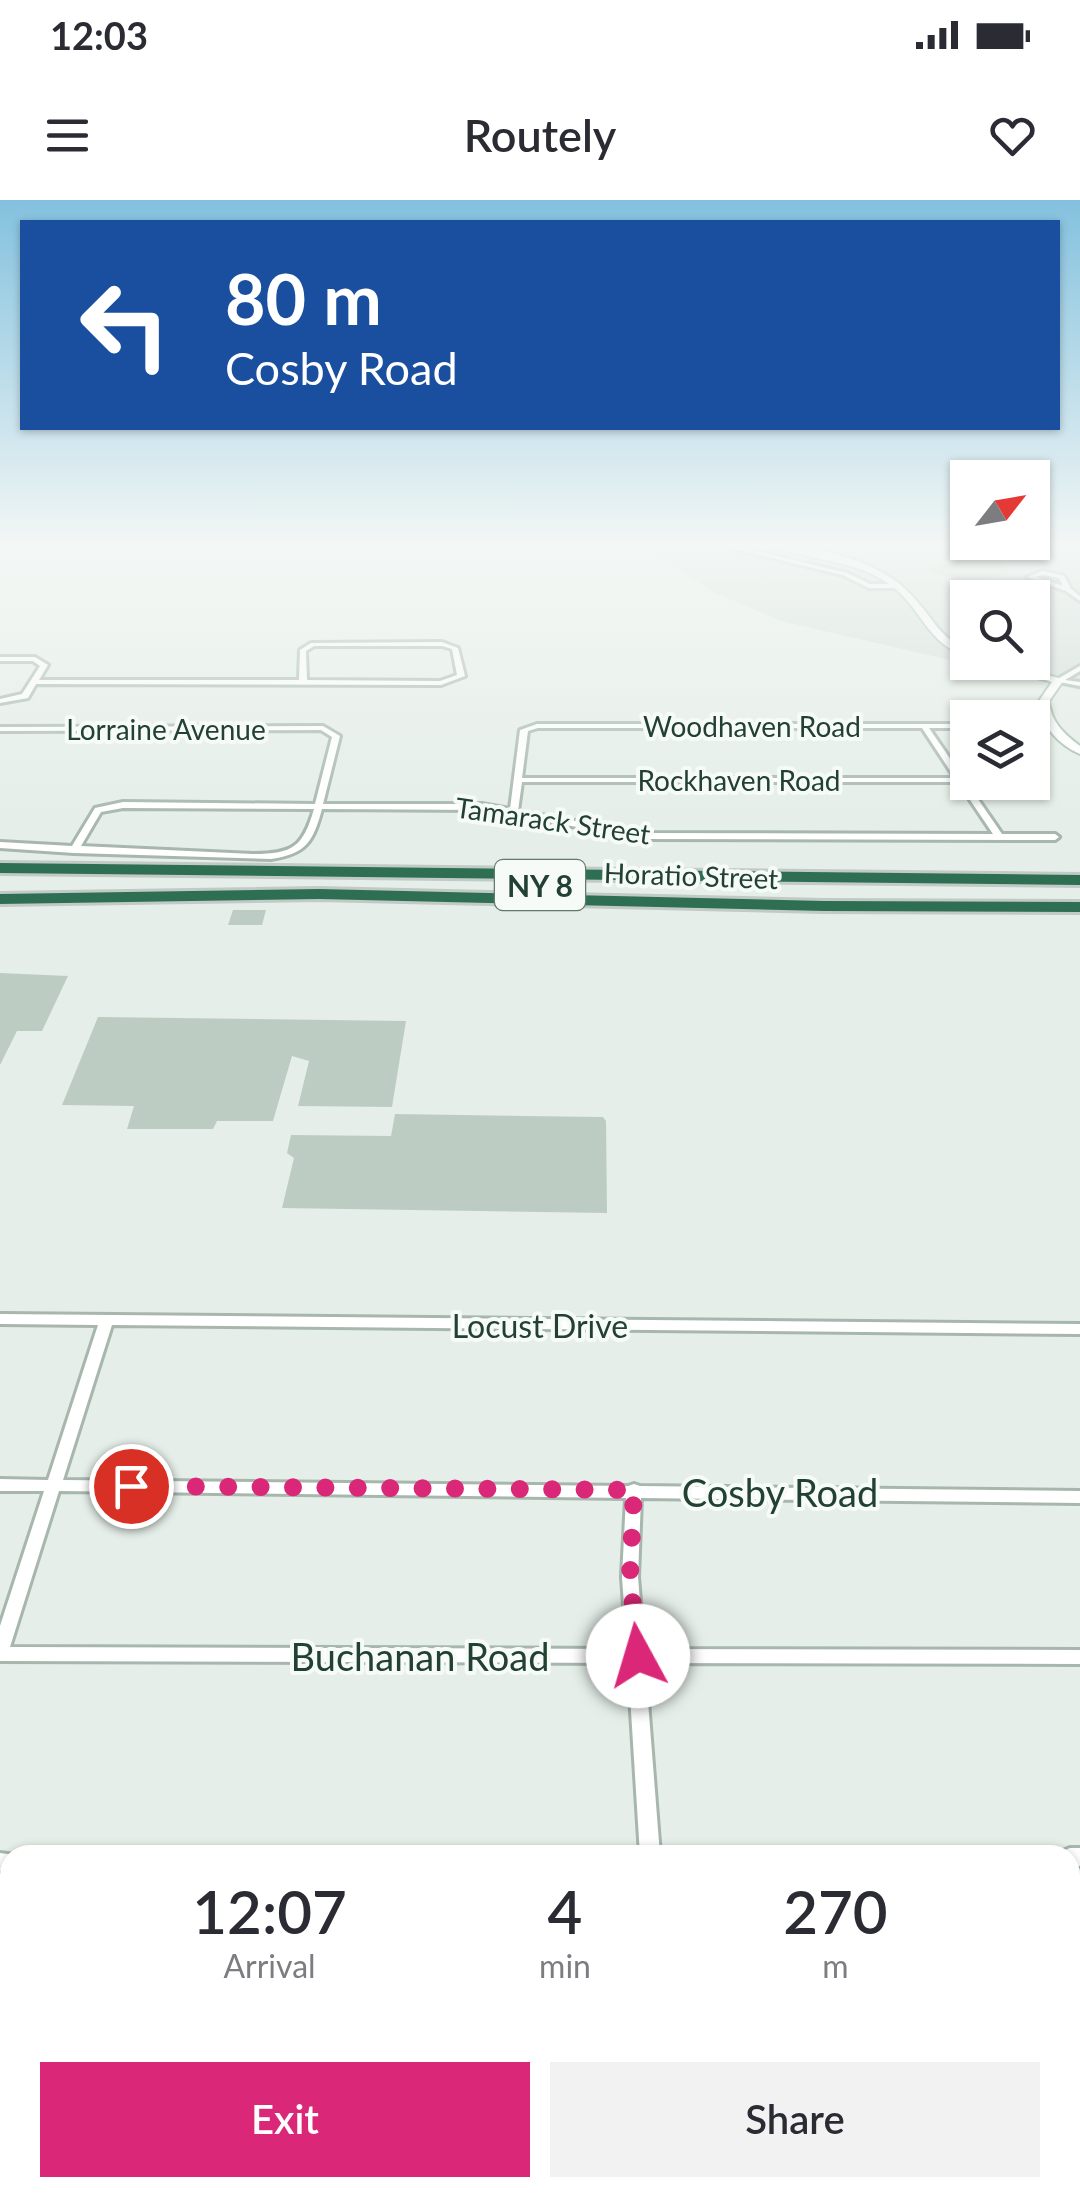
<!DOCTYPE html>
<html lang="en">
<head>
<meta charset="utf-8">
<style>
	body { margin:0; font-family:Lato,sans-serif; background:#f2f2f3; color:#2b2b33; height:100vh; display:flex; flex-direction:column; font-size:38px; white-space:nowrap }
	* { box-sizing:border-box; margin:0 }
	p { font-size:32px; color:#7c7c81 }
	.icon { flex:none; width:55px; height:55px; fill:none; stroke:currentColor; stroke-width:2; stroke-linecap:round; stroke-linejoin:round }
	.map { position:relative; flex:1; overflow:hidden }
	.panel { position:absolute; left:0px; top:1645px; width:1080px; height:352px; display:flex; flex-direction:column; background:#fff; border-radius:30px 30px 0 0; box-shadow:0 2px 8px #0004 }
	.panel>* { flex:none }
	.hud { position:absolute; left:20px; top:20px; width:1040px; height:210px; border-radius:0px; box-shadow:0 2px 8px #0004; background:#1a4fa0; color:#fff; overflow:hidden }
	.needle { width:65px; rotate:59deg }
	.buttons { position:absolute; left:950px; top:260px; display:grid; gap:20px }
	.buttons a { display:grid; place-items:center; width:100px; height:100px; border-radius:0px; background:#fff; box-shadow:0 2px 8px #0004; font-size:50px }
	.pin { position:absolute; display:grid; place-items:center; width:85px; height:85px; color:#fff; margin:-42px; border:5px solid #fff; border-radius:50%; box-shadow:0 2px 10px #0007 }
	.me { position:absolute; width:110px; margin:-55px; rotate:354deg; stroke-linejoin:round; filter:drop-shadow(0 0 8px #0008) }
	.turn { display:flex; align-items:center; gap:35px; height:210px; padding:0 40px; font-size:45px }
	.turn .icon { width:130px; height:130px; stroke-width:2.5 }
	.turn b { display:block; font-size:70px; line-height:85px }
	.eta { display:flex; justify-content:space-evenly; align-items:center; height:170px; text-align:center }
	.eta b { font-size:60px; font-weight:600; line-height:70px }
	.primary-button { display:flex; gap:20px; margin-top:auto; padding:20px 40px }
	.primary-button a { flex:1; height:115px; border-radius:0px; background:#db2777; color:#fff; font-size:40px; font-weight:600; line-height:115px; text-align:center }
	.primary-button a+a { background:#f2f2f3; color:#2b2b33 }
	.status { display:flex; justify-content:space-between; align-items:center; height:70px; padding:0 50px; background:#fff; direction:ltr }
	.status svg { height:28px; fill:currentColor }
	header { display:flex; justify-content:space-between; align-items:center; height:130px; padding:0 40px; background:#fff; font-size:45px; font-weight:600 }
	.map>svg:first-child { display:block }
	.built { fill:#d3ded7; fill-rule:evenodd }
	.building { fill:#bdccc3 }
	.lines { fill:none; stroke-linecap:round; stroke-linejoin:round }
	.street-casing { stroke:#a7b7ae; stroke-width:6 }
	.secondary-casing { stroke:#a6beb0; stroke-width:4 }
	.highway-casing { stroke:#c1cac6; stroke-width:6 }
	.street { fill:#fff; fill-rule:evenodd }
	.secondary { fill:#fff; fill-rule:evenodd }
	.highway { fill:#2e6f53; fill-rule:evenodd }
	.route { stroke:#db2777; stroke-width:18; stroke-dasharray:0 32.4 }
	.labels { text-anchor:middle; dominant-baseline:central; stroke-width:8; stroke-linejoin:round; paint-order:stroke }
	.far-street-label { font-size:28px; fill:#234132; stroke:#f6fbf7 }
	.shield { fill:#f6fbf7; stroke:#62796d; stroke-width:2.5 }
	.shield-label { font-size:30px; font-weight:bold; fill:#234132 }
	.street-label { font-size:32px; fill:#234132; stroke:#f6fbf7 }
	.near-street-label { font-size:38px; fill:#234132; stroke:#f6fbf7 }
</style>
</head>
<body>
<div class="status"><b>12:03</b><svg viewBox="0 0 49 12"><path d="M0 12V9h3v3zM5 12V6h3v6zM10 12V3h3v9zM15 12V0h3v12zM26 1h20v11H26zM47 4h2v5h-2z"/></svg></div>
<header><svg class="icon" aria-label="menu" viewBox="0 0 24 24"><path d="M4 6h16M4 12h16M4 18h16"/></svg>Routely<svg class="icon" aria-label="heart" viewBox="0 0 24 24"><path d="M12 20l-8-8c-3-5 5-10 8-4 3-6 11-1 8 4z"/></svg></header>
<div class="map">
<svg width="1080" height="1997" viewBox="0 0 1080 1997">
	<rect width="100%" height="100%" fill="#e5eee8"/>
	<path class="built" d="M645,347h435v143l-299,-69 -68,-29zM968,398h64v64h-64z
		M0,1784h10v204h667l1,9h-678z"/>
	<path class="building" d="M976,347h19l15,26 -45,12 -39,-17 57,-11z
		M233,710h33l-4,15h-34z
		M0,773l68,3 -26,55h-25l-17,34z
		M98,817l308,4 -14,86 -94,-1 11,-45 -17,-5 -19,65h-56l-4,8h-86l7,-23 -72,-1z
		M395,914l208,3 3,4 1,92 -325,-5 12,-50 -7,-5 4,-18 100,1z"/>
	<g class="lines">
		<defs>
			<path id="street" d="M726,347h13l108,26 23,11h28l3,2 -3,2h-29l-26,-13z
				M1043,371l21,5 7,13 9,7v5l-14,-10 -39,-14zM1043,375l16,3 4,8 -27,-9z
				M442,442l16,6 7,28 -24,9 -405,-1 -8,14 -28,5v-4l22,-5 18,-28 -7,-5h-33v-4h35l13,8 -9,15h260l1,-30 11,-7zM314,446h128l10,3 5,26 -17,6 -133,-1 -1,-29z
				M1080,466v5l-15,9 15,2v4l-26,-5z
				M537,524h431v4h-39l73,106h53l4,3 -4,3 -411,-1 -162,-29 -160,-1c-9,33 -16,45 -51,50l-197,-6 -74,-5v-6l72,4 23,-38 28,-6 192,2 17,-67 -11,-7 -321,1v-4l323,-1 17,10 -17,68h159l28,5 10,-79zM538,528h384l33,50h-433l6,-47zM522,582h436l35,52 -349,-1 -126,-22zM123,608l191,1c-11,38 -21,45 -61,45l-172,-8 20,-34z
				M1032,524h19l4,2 -4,2h-19z
				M0,1114l1080,10v10l-968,-9 -49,155 565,6 6,-2 6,2 440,5v12l-439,-5 -3,79 6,72 436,1v14l-435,-1 15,192h-20l-12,-192 -628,-2v-35l44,-135h-44v-12l48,1 50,-155 -98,-1zM59,1291l567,7 -4,79 5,72 -617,-2z
				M1070,1648h10v18h-10v-11h-9l2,-4z
				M0,1653l15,2h-5v16h-10z
				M707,1988h22l2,9h-22z"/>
			<path id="secondary" d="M777,347c45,0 105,14 136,50 21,22 25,39 55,54v7c-45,-18 -45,-50 -79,-74 -34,-24 -76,-23 -112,-37z
				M981,462h18l63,17 1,2 -14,20c2,21 14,32 31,45v8c-22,-10 -39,-28 -41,-53l13,-19z"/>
			<path id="highway" d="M0,663l1080,12v10l-1080,-12z
				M319,689l505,12 256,1v10l-256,-1 -505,-12 -319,5v-10z"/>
		</defs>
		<use href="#street" class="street-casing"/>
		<use href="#secondary" class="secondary-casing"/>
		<use href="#highway" class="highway-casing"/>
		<use href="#street" class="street"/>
		<use href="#secondary" class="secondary"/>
		<use href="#highway" class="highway"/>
	</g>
	<linearGradient id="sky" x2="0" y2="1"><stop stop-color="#83c1de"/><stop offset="0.55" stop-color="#f3f7f5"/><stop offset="1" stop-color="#f3f7f5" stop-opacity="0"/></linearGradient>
	<rect width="1080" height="627" fill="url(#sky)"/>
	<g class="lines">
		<path class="route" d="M131,1286l503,4 -4,86 8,80"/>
	</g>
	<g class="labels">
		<g class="far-street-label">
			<text x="752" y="526">Woodhaven Road</text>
			<text x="166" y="529">Lorraine Avenue</text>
			<text x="739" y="580">Rockhaven Road</text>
			<text transform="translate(553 620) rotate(8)">Tamarack Street</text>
			<text transform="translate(691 675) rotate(2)">Horatio Street</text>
		</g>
		<rect class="shield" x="495" y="660" width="90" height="50" rx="8"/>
		<g class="shield-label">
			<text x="540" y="685">NY 8</text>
		</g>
		<g class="street-label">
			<text x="540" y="1125">Locust Drive</text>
		</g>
		<g class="near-street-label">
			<text x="780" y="1292">Cosby Road</text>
			<text x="420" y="1456">Buchanan Road</text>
		</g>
	</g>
</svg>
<div class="buttons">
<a><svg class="needle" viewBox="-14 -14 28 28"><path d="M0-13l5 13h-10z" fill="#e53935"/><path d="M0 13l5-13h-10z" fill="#7c7c81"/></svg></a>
<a><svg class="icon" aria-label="search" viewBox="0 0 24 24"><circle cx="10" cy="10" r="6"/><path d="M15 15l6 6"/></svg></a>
<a><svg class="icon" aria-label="layers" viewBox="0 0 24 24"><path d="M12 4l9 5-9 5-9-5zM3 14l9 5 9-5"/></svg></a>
</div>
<div class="pin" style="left:131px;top:1286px;background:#d93025"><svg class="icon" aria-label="arrive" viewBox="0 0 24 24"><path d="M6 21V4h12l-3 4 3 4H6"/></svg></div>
<svg class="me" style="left:638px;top:1456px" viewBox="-20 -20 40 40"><circle r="19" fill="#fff"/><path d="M0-13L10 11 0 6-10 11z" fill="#db2777"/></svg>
<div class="hud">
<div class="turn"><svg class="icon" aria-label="left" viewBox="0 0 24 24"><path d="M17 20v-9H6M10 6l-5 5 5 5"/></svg><div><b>80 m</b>Cosby Road</div></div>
</div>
<section class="panel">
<div class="eta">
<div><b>12:07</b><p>Arrival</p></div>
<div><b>4</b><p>min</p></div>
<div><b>270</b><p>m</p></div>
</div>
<div class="primary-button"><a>Exit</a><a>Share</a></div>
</section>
</div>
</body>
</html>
